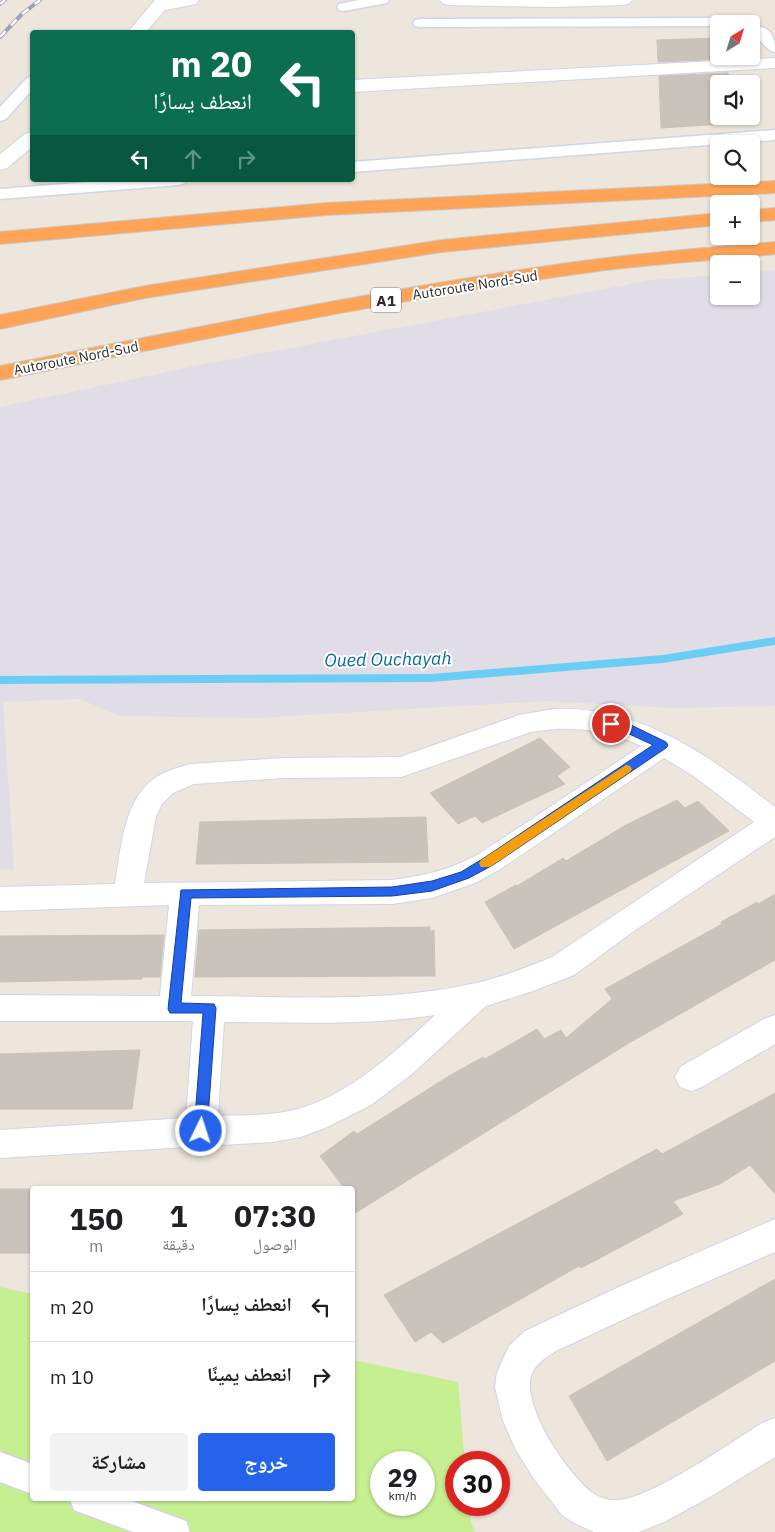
<!DOCTYPE html>
<html lang="ar">
<head>
<meta charset="utf-8">
<style>
	body { margin:0; font-family:"IBM Plex Sans","Noto Naskh Arabic",sans-serif; background:#f2f2f2; color:#202124; direction:rtl; height:100vh; display:flex; flex-direction:column; font-size:19px; white-space:nowrap }
	* { box-sizing:border-box; margin:0 }
	p { font-size:16px; color:#757577 }
	.icon { flex:none; width:28px; height:28px; fill:none; stroke:currentColor; stroke-width:2; stroke-linecap:round; stroke-linejoin:round }
	.map { position:relative; flex:1; overflow:hidden; direction:ltr }
	.details { position:absolute; left:30px; top:1186px; width:325px; height:315px; display:flex; flex-direction:column; background:#fff; border-radius:5px; box-shadow:0 1px 4px #0004; direction:rtl }
	.details>* { flex:none }
	.banner { position:absolute; left:30px; top:30px; width:325px; height:152px; border-radius:5px; box-shadow:0 1px 4px #0004; direction:rtl; background:#0b6e4f; color:#fff; overflow:hidden }
	.needle { width:32px; rotate:38deg }
	.controls { position:absolute; left:710px; top:15px; display:grid; gap:10px }
	.controls a { display:grid; place-items:center; width:50px; height:50px; border-radius:5px; background:#fff; box-shadow:0 1px 4px #0004; font-size:25px }
	.speed { position:absolute; left:370px; top:1451px; display:flex; gap:10px; font-size:25px; font-weight:700; text-align:center }
	.speed>* { display:grid; place-content:center; width:65px; height:65px; border-radius:50%; background:#fff; box-shadow:0 1px 4px #0004; line-height:1 }
	.speed small { font-size:12px; font-weight:400 }
	.speed .limit { border:8px solid #d22; background:#fff; color:#111 }
	.pin { position:absolute; display:grid; place-items:center; width:42px; height:42px; color:#fff; margin:-21px; border:2px solid #fff; border-radius:50%; box-shadow:0 1px 5px #0007 }
	.me { position:absolute; width:55px; margin:-28px; rotate:4deg; stroke-linejoin:round; filter:drop-shadow(0 0 4px #0008) }
	.turn { display:flex; align-items:center; gap:18px; height:105px; padding:0 20px; font-size:22px }
	.turn .icon { width:65px; height:65px; stroke-width:2.5 }
	.turn b { display:block; font-size:35px; line-height:42px }
	.lanes { display:flex; align-items:center; height:48px; padding:0 20px; background:#0003; justify-content:center; gap:25px; direction:ltr }
	.lanes .off { opacity:.35 }
	.eta { display:flex; justify-content:space-evenly; align-items:center; height:85px; text-align:center }
	.eta b { font-size:30px; font-weight:800; line-height:35px }
	.primary-button { display:flex; gap:10px; margin-top:auto; padding:10px 20px }
	.primary-button a { flex:1; height:58px; border-radius:5px; background:#2563eb; color:#fff; font-size:20px; font-weight:800; line-height:58px; text-align:center }
	.primary-button a+a { background:#f2f2f2; color:#202124 }
	ul { padding:0; list-style:none }
	li { display:flex; align-items:center; gap:15px; height:70px; padding:0 20px; border-top:1px solid #e0e0e0 }
	li div { flex:1 }
	li b { display:block; font-size:19px }
	li em { font-style:normal }
	.map>svg:first-child { display:block }
	.industrial { fill:#e0dde6 }
	.pitch { fill:#c5ef91; fill-rule:evenodd }
	.lines { fill:none; stroke-linecap:round; stroke-linejoin:round }
	.stream { fill:#6acdf5; fill-rule:evenodd }
	.building { fill:#c9c4bb; stroke:#c9c3b6 }
	.service-casing { stroke:#d1d5e4; stroke-width:3 }
	.minor-casing { stroke:#d1d5e4; stroke-width:2 }
	.motorway-casing { stroke:#c8c8c8; stroke-width:2 }
	.service { fill:#fff; fill-rule:evenodd }
	.minor { fill:#fff; fill-rule:evenodd }
	.motorway { fill:#ffa356; fill-rule:evenodd }
	.rail-casing { stroke:#9fa1b6; stroke-width:4 }
	.rail { stroke:#fff; stroke-width:2.5; stroke-dasharray:8; stroke-linecap:butt }
	.route { fill:#2563eb; stroke:#184099 }
	.slow { fill:#f59e0b }
	.labels { text-anchor:middle; dominant-baseline:central; stroke-width:4; stroke-linejoin:round; paint-order:stroke }
	.far-street-label { font-size:14px; fill:#2b2b2b; stroke:#fff }
	.shield { fill:#fff; stroke:#6b6b6b; stroke-width:1 }
	.shield-label { font-size:15px; font-weight:bold; fill:#2b2b2b }
	.water-label { font-size:18px; font-style:italic; fill:#076aa3; stroke:#fff }
</style>
</head>
<body>
<div class="map">
<svg width="775" height="1532" viewBox="0 0 775 1532">
	<rect width="100%" height="100%" fill="#ede6dc"/>
	<path class="industrial" d="M775,270v436l-104,2 -125,-7 -289,17 -137,-2 -40,-17 -77,3 11,168 -14,-1v-462l205,-43 447,-84 67,-5v21h32v-24z"/>
	<path class="pitch" d="M0,1287l32,7v205h320l1,-139 105,22 7,80h-9v43h13l2,17 4,10h-475zM381,1462h43v43h-43z"/>
	<g class="lines">
		<path class="stream" d="M775,637v8l-112,18 -232,19 -431,2v-8l431,-2 232,-19z"/>
	</g>
	<path class="building" d="M719,38v18h5l1,3 -67,3 -1,-22z
		M728,73l3,11h-12v32h20l1,7 -79,5 -2,-52z
		M540,738l30,29 -13,9 8,8 -83,39 -7,-7 -17,8 -28,-31z
		M677,800l8,8 13,-7 31,30 -215,118 -29,-47 31,-17 1,1 46,-28 3,3 60,-36z
		M426,817l2,45 -232,2 4,-42z
		M775,894v66l-146,83 -277,172v-26h-7l-25,-33 34,-25 3,3 92,-58 34,-19 2,2 52,-30 7,10 17,-9 5,8 46,-39 -7,-10 117,-65 -1,-2 36,-20 1,2z
		M430,927v5l4,-2 1,46 -240,1 4,-47z
		M164,935l-4,42h-18v2l-142,3v-46z
		M140,1050l-8,59h-132v-55z
		M775,1093v101l-25,-29 -30,19 -47,17 10,13 -102,54 -2,-2 -136,77 -12,-11 -16,10 -31,-47 273,-146 5,5z
		M0,1189h32v64h-32z
		M775,1279v82l-168,100 -38,-65z"/>
	<g class="lines">
		<defs>
			<path id="service" d="M359,0h30l-2,3 -43,8 -5,-1 -2,-3 2,-3z
				M718,18l21,3 2,3h-22v2l-299,1 -5,-1 -2,-3 2,-3 5,-1z
				M750,24h1c19,4 24,9 24,28 -10,-2 -14,-14 -24,-18z
				M32,76v14l-26,29 -6,2v-14l27,-29z
				M775,130v10l-423,32v-10z
				M116,180h71l-2,3 -6,2 -179,14v-10z
				M0,1452l32,12v30l-32,-12z
				M70,1499h56l60,22 4,11h-57l-59,-22z"/>
			<path id="minor" d="M155,0h44l-3,4 -31,6 -19,22h-18z
				M440,0h192l-3,4 -6,1 -70,2 -104,-2 -6,-1z
				M775,58v10l-423,24v-12z
				M32,132v15l-25,21 -7,2v-16l25,-20z
				M554,709c88,-3 155,47 221,98v30l-141,94 -60,44 -41,16 -47,15 -74,68 -41,31 -46,23 -24,9 -29,5 -272,16v-28l186,-12 7,-97h-193v-26l160,1 9,-91 -169,6v-24l115,-3c6,-35 8,-80 37,-104 10,-8 27,-13 39,-16l92,-6 117,-1 119,-42zM554,729c31,-1 58,3 87,17l-162,108c-32,17 -52,21 -87,26l-248,3 12,-67 6,-12 11,-11 21,-9 89,-6 118,-1 130,-45zM664,758l31,19 59,45 -202,135c-24,10 -50,20 -76,26 -90,21 -193,13 -285,13l8,-91 193,-1 40,-6 43,-15 24,-13zM435,1015c-36,34 -85,79 -134,93 -26,8 -55,7 -83,8l6,-94c70,0 142,4 211,-7z
				M775,1015v29l-73,43 -11,4 -11,-4 -5,-10 5,-10 84,-48z
				M775,1219v33l-112,49 -107,50c-8,5 -18,11 -23,20 -16,30 35,104 60,122 7,5 16,8 25,7 32,-1 114,-58 144,-77l13,-5v39l-65,40 -46,25 -25,10h-45l-20,-9 -12,-8 -28,-36 -18,-29 -13,-29 -8,-34 2,-15 12,-26 16,-15 98,-46z"/>
			<path id="motorway" d="M775,181v12l-448,22 -327,29v-12l327,-29z
				M775,208v12l-24,2v-12z
				M719,213v12l-277,27 -297,46 -145,31v-14l145,-29 297,-46z
				M775,242v12c-56,6 -113,9 -169,16 -203,27 -405,70 -606,110v-14c201,-39 403,-82 606,-108 56,-7 113,-11 169,-16z"/>
		</defs>
		<use href="#service" class="service-casing"/>
		<use href="#minor" class="minor-casing"/>
		<use href="#motorway" class="motorway-casing"/>
		<use href="#service" class="service"/>
		<use href="#minor" class="minor"/>
		<use href="#motorway" class="motorway"/>
		<defs>
			<path id="rail" d="M0,4l5,-4
				M0,37l22,-23 18,-14"/>
		</defs>
		<use href="#rail" class="rail-casing"/>
		<use href="#rail" class="rail"/>
	</g>
	<path class="route" d="M611,720l20,5 35,17 2,3 -2,3 -173,117 -24,13 -37,13 -40,5 -201,2 -10,105 33,1 2,4 -9,123 -2,4 -4,2 -5,-2 -2,-4 9,-118h-33l-2,-4 13,-119 211,-3 40,-6 29,-9 23,-14 169,-113 -28,-13 -18,-5 -2,-3 2,-2z"/>
	<path class="slow" d="M626,765l4,1 2,3 -2,3 -140,95h-9l-2,-4 2,-3z"/>
	<g class="labels">
		<g class="far-street-label">
			<text transform="translate(475 285) rotate(-9)">Autoroute Nord-Sud</text>
			<text transform="translate(76 358) rotate(-11)">Autoroute Nord-Sud</text>
		</g>
		<rect class="shield" x="371" y="287.5" width="30" height="25" rx="4"/>
		<g class="shield-label">
			<text x="386" y="300">A1</text>
		</g>
		<g class="water-label">
			<text transform="translate(388 659) rotate(-1)">Oued Ouchayah</text>
		</g>
	</g>
</svg>
<div class="controls">
<a><svg class="needle" viewBox="-14 -14 28 28"><path d="M0-13l5 13h-10z" fill="#e53935"/><path d="M0 13l5-13h-10z" fill="#757577"/></svg></a>
<a><svg class="icon" aria-label="sound" viewBox="0 0 24 24"><path d="M4 9h4l5-4v14l-5-4H4zM17 9q2 3 0 6"/></svg></a>
<a><svg class="icon" aria-label="search" viewBox="0 0 24 24"><circle cx="10" cy="10" r="6"/><path d="M15 15l6 6"/></svg></a>
<a>+</a>
<a>−</a>
</div>
<div class="speed"><div>29<small>km/h</small></div><div class="limit">30</div></div>
<div class="pin" style="left:611px;top:724px;background:#d93025"><svg class="icon" aria-label="arrive" viewBox="0 0 24 24"><path d="M6 21V4h12l-3 4 3 4H6"/></svg></div>
<svg class="me" style="left:201px;top:1131px" viewBox="-20 -20 40 40"><circle r="17" fill="#2563eb" stroke="#fff" stroke-width="3"/><path d="M0-11L8 9 0 5-8 9z" fill="#fff"/></svg>
<div class="banner">
<div class="turn"><svg class="icon" aria-label="left" viewBox="0 0 24 24"><path d="M17 20v-9H6M10 6l-5 5 5 5"/></svg><div><b>20 m</b>انعطف يسارًا</div></div>
<div class="lanes"><svg class="icon" aria-label="left" viewBox="0 0 24 24"><path d="M17 20v-9H6M10 6l-5 5 5 5"/></svg><svg class="icon off" aria-label="ahead" viewBox="0 0 24 24"><path d="M12 20V5M6 11l6-6 6 6"/></svg><svg class="icon off" aria-label="right" viewBox="0 0 24 24"><path d="M7 20v-9h11M14 6l5 5-5 5"/></svg></div>
</div>
<section class="details">
<div class="eta">
<div><b>07:30</b><p>الوصول</p></div>
<div><b>1</b><p>دقيقة</p></div>
<div><b>150</b><p>m</p></div>
</div>
<ul>
<li><svg class="icon" aria-label="left" viewBox="0 0 24 24"><path d="M17 20v-9H6M10 6l-5 5 5 5"/></svg><div><b>انعطف يسارًا</b></div><em>20 m</em></li>
<li><svg class="icon" aria-label="right" viewBox="0 0 24 24"><path d="M7 20v-9h11M14 6l5 5-5 5"/></svg><div><b>انعطف يمينًا</b></div><em>10 m</em></li>
</ul>
<div class="primary-button"><a>خروج</a><a>مشاركة</a></div>
</section>
</div>
</body>
</html>
